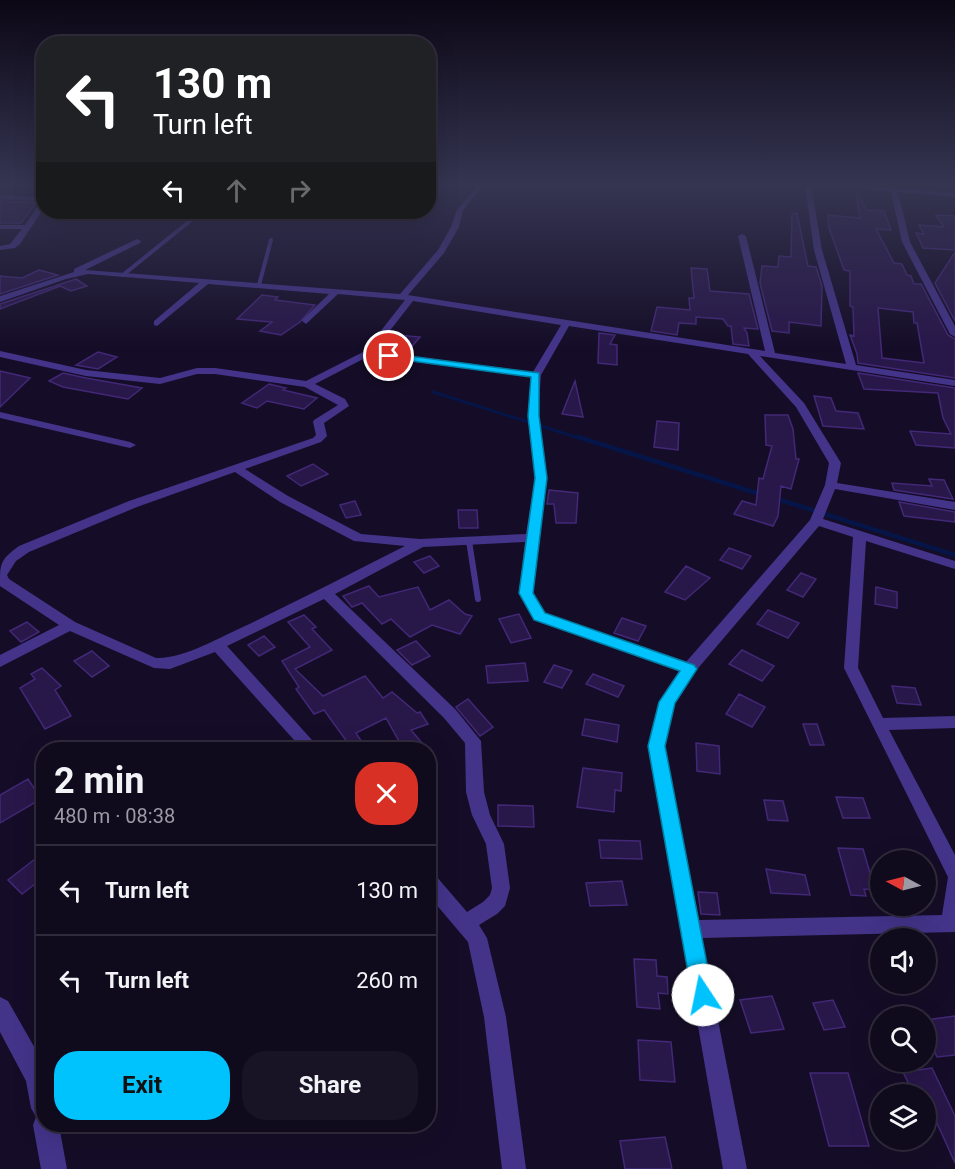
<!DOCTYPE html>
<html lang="en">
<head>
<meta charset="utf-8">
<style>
	body { margin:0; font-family:Roboto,sans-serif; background:#191326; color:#f1f3f6; height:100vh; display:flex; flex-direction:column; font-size:22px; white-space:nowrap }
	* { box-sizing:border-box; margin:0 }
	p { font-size:20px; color:#9c9aa4 }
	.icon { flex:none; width:33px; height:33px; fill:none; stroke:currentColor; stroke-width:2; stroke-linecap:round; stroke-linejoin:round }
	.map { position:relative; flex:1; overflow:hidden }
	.sheet { position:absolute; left:36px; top:742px; width:400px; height:390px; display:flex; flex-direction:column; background:#100a1d; border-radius:24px; box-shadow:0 6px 24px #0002,0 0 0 2px #302b3b }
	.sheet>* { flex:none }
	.top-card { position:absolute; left:36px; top:36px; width:400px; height:183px; border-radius:24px; box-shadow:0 6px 24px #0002,0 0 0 2px #302b3b; background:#202124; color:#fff; overflow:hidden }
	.needle { width:39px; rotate:277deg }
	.buttons { position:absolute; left:870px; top:850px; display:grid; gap:12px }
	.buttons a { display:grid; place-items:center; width:66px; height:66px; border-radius:50%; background:#100a1d; box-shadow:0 6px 24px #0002,0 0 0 2px #302b3b; font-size:30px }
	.pin { position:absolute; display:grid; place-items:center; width:51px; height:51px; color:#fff; margin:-26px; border:3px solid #fff; border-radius:50%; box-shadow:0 2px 6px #0007 }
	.me { position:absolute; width:66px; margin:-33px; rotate:349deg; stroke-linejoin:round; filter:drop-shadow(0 0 4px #0008) }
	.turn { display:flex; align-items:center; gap:21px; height:126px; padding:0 18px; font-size:27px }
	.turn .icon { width:78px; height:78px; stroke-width:2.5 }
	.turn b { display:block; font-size:42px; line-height:51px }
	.lanes { display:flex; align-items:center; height:57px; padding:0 18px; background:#0003; justify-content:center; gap:30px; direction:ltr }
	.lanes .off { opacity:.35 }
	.round { display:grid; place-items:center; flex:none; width:63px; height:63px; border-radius:24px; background:#191326 }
	.head { display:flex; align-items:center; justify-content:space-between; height:102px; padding:0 18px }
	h1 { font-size:36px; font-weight:700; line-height:45px }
	.button { display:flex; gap:12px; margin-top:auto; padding:12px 18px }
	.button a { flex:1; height:69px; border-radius:24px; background:#00c3fe; color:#111; font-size:24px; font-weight:700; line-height:69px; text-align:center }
	.button a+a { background:#191326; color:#f1f3f6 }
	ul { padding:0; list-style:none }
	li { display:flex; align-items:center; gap:18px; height:90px; padding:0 18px; border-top:2px solid #302b3b }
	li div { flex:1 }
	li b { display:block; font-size:22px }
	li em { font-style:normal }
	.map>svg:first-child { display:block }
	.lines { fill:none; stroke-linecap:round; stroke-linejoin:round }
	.stream-far1 { stroke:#061547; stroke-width:3 }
	.stream { stroke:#061547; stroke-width:4.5 }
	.building { fill:#281749; stroke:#422877; stroke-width:1.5; fill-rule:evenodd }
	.service-far2 { stroke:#43348a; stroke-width:4 }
	.service-far1 { stroke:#43348a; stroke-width:6 }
	.service { stroke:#43348a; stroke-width:8 }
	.minor { fill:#43348a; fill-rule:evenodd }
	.tertiary { fill:#43348a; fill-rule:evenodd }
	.route { fill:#00c3fe; stroke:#007fa5; stroke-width:1.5 }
</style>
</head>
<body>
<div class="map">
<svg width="955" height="1169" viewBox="0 0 955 1169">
	<rect width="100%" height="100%" fill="#150d27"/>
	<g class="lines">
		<path class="stream-far1" d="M433,392l149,47"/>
		<path class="stream" d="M578,437l185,58
			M774,498l181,57"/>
	</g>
	<path class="building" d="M856,194h2l9,16 17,1 7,19 -15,-1 18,34 8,1 5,11 4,1 3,8h7l27,51 7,4v39l-97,-15 -1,-9 -7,-19 4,1 -1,-29 -3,-1v-35l-6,-1 -15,-42 -1,-13 32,3zM878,308l35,4 1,11h3l7,40 -42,-5z
		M0,201l36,2 -15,20h-21z
		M797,213l11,53 8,1 6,19 -1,40 -32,-4v11l-17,-2 -12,-48 2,-17 16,1 1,-11 12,1 1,-43z
		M936,215l19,1v34l-32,-2 -7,-15 8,1 -5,-9 25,2z
		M955,252v69l-20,-38z
		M691,268l16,1 3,22 39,3 9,35 -14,-1 3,5 2,13 -16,-2 -2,-18h-3l-5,-7 -27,-2v7l-17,-1 -2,12 -26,-4 6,-24 33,3 -1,-12h5z
		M39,270l19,5 -58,19v-18l22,2z
		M76,279l11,7 -16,5 -11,-5 -60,23v-5z
		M262,295l16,2 -3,3 40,5 -15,17 -19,13 -21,-4 12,-9 -35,-3z
		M599,333l16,2 -5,9 7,1v20l-19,-2z
		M397,335l23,2 -13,15 -18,-3z
		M98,352l19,5 -19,12 -22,-4z
		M0,371l30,7 -30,29z
		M63,373l23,5 56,10 -14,11 -65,-12 -14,-6z
		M858,373l97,15v60l-39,-3 -6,-14 41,3 -8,-16 -5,-25 -74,-4z
		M575,381l8,36 -21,-3z
		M269,384l17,4 -3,2 34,8 -13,11 -37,-8 -10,7 -15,-5z
		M814,396l17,2 5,13 22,2 6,16 -41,-3z
		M765,415h23l5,14 3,30h3l-8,30 -10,-3 -3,30 -5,10 -39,-12 8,-13 14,4 3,-27 4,1 9,-33 -6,-1z
		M657,421l22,2 -1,27 -24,-3z
		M313,464l15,10 -27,12 -14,-10z
		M929,479l15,1 9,19 -59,-9 -2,-7 40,3z
		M549,490l29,3 -2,30h-20l-2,-19h-7z
		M355,501l6,14 -15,3 -6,-13z
		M899,502l56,10v10l-51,-6z
		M458,510h19l1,18h-19z
		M729,548l22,8 -9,13 -22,-9z
		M430,556l9,10 -15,7 -10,-11z
		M686,566l24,12 -25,22 -20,-8z
		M801,573l15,6 -13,18 -16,-7z
		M369,586l10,11 39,-10 12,23 19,-10 16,14 7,2 -12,18 -28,-9 -22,12 -19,-18 -9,5 -20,-21 -10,4 -9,-11z
		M876,587l21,5v16l-22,-4z
		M768,610l31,13 -11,15 -31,-14z
		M519,614l12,24 -20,5 -12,-24z
		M304,615l12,12 -4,2 20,21 -37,19 28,27 42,-20 18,22 9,-6 25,21 3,-1 8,12 -17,6 17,20h-24l-18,-32 -30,15 11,17h-14l-29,-40 -10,4 -18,-25 3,-2 -17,-26 28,-14 -22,-25z
		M622,618l24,8 -8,15 -24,-8z
		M27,622l12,10 -18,10 -11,-11z
		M264,636l11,11 -16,9 -11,-11z
		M416,641l14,15 -18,9 -15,-15z
		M742,650l32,16 -12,15 -33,-17z
		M92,651l17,15 -17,11 -18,-16z
		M525,663l3,18 -40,2 -2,-17z
		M554,665l18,6 -10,17 -18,-6z
		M42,668l19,18 -6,4 16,26 -26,13 -25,-41 15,-9 -4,-5z
		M593,674l31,12 -6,11 -32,-13z
		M892,686l23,2 6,17 -24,-2z
		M739,694l26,13 -13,20 -26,-13z
		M468,699l25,28 -13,9 -24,-29z
		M585,719l34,6 -2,17 -35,-7z
		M803,724h14l7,21h-14z
		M696,743l23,3 1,28 -23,-3z
		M583,768l39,5 -1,18 -6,-1 -1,22 -37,-5z
		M28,779l13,20 -41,24v-28z
		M836,797l27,1 7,20h-27z
		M764,800l19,1 5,20 -20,-1z
		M498,805l35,1 1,21 -36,-1z
		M599,840l41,1 2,18 -41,-1z
		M838,848l25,1 12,41 -11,-1 2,7 -15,-1z
		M44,852v25l-22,17 -14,-14z
		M766,869l39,6 5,20 -39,-2z
		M622,881l5,24 -37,1 -4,-23z
		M698,892l19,1 3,22 -19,-1z
		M634,959l22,1 1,16 10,1 1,17 -10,-1 2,16 -23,-2z
		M772,996l12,33 -33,4 -11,-33z
		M833,1000l12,27 -21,3 -11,-27z
		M955,1016v39l-18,2 -11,-23v-14z
		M638,1040l33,2 4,40 -35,-2z
		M932,1068l23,48v47l-23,-51 -6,1v-18h-12l-11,-23z
		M810,1073h38l21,73h-40z
		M665,1137l7,32h-47l-5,-28z"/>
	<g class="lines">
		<path class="service-far2" d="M123,275l78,-63
			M259,285l12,-45"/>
		<path class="service-far1" d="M469,541l9,58"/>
		<path class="service" d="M290,750l15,-10"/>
		<path class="minor" d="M478,185h6l-21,25 -4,17 -15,26 -36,42 357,56 -27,-115 4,-2 4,2 29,117 71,11 -32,-114 -9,-65h6l11,65 34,115 99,15v6l-195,-30 44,47 37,60 -4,20 118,19v8l-120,-21 -12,30 132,42v8l-89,-28 -8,127 25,50 72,-2v12l-66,2 66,125v77l-253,6 45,231h-24l-74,-423 10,-44 20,-31 -145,-51 -15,-27 6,-51 -102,5 -88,47 121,116 25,31 3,51 6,23 14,29 6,44 -5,18 -8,8 -18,11 8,13 19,79 20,152h-24l-18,-152 -16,-75 -39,-46v-22l7,2 31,36 16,-10 7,-7 2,-7 -6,-44 -14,-29 -6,-23 -1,-49 -21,-25 -120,-119 -97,47 94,104h-18l-88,-98 -45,17 -16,-1 -84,-37 -70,36v-12l59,-30 -59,-39c0,-23 0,-26 19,-40l110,-45 184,-63 3,-3 -3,-13 1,-2 24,-15 -33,-18 -90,-13h-18l-37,10 -74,-8 -86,-19v-6l86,19 74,8 37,-10h18l91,13 59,-30 40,-51 -67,-6 -32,30 -4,-3 1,-2 26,-25 -121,-10 -51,42 -3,-1v-4l45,-38 -111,-9 -22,5 -66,23v-6l74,-24v-3l63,-30 4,2 -1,2 -55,27 315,24 38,-44 13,-23 6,-17zM413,301l148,24 -28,47 -159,-21zM569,326l179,28 48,53 33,56 -4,22 -15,35 -124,142 -142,-48 -11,-21 14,-115 -9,-62 3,-41zM369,356l162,21 -3,39 7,62 -9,56 -106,5 -59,-5 -73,-38 -43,-27 76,-27 6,-6 -3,-13 25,-17 -4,-7 -30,-15zM235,472l45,30 74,39 51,5c-53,27 -106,54 -160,80 -25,11 -61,33 -89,32l-81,-36 -66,-43 -2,-4 9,-14 13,-9 108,-45zM819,526l34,11 -9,131 104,209 -6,38 -243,5 -34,-174 10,-43 19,-30z
			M831,185h23l101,8v4l-57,-5 12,50 45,84v11l-5,-3 -48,-92 -11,-50z
			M0,195l44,2v11l-24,36 -5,4 -15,2v-4l10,-2 12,-15h-22v-4h25l16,-24 -41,-2z
			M0,412l130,30 6,3 -6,3 -130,-30z"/>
		<path class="tertiary" d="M0,997l8,4 36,63v61h15l8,44h-26l-8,-44 3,-8 -5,-9 -5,-27 -26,-49z"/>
	</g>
	<linearGradient id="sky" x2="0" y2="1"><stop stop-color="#0c0715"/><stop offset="0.53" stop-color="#353552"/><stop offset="1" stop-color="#353552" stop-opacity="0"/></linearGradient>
	<rect width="955" height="348" fill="url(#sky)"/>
	<path class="route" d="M386,353l153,20v43l8,62 -14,115 12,20 149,52 3,4 -22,34 -10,43 48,249 -3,7 -7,3 -8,-3 -3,-7 -44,-249 11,-44 21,-31 -146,-51 -15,-27 16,-115 -7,-62 3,-39 -142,-19h-3z"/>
</svg>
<div class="buttons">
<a><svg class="needle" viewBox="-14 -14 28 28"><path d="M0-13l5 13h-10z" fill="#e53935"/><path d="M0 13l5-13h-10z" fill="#9c9aa4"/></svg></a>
<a><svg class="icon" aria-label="sound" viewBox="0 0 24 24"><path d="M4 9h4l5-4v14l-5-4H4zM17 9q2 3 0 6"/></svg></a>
<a><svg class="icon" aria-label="search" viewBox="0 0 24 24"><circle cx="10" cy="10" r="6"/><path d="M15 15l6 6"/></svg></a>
<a><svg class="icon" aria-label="layers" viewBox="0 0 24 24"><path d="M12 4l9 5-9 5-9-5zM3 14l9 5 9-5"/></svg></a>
</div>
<div class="pin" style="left:389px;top:356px;background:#d93025"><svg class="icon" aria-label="arrive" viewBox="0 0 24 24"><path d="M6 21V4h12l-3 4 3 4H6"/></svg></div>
<svg class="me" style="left:703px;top:995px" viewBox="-20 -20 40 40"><circle r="19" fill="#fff"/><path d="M0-13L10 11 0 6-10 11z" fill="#00c3fe"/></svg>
<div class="top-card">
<div class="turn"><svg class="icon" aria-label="left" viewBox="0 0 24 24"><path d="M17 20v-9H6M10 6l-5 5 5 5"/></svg><div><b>130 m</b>Turn left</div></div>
<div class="lanes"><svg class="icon" aria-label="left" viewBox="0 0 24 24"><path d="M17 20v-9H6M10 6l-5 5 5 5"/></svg><svg class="icon off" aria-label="ahead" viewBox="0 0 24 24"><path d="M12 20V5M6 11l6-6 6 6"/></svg><svg class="icon off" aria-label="right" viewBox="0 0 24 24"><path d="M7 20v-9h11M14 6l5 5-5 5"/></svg></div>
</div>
<section class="sheet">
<div class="head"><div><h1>2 min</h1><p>480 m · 08:38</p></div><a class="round" style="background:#d93025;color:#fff"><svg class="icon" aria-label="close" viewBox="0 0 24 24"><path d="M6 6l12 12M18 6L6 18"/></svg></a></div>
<ul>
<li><svg class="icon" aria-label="left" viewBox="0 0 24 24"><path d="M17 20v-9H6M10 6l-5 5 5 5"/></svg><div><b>Turn left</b></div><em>130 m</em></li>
<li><svg class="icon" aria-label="left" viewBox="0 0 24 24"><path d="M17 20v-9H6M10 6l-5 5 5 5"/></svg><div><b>Turn left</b></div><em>260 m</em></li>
</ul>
<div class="button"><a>Exit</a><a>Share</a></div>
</section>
</div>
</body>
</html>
